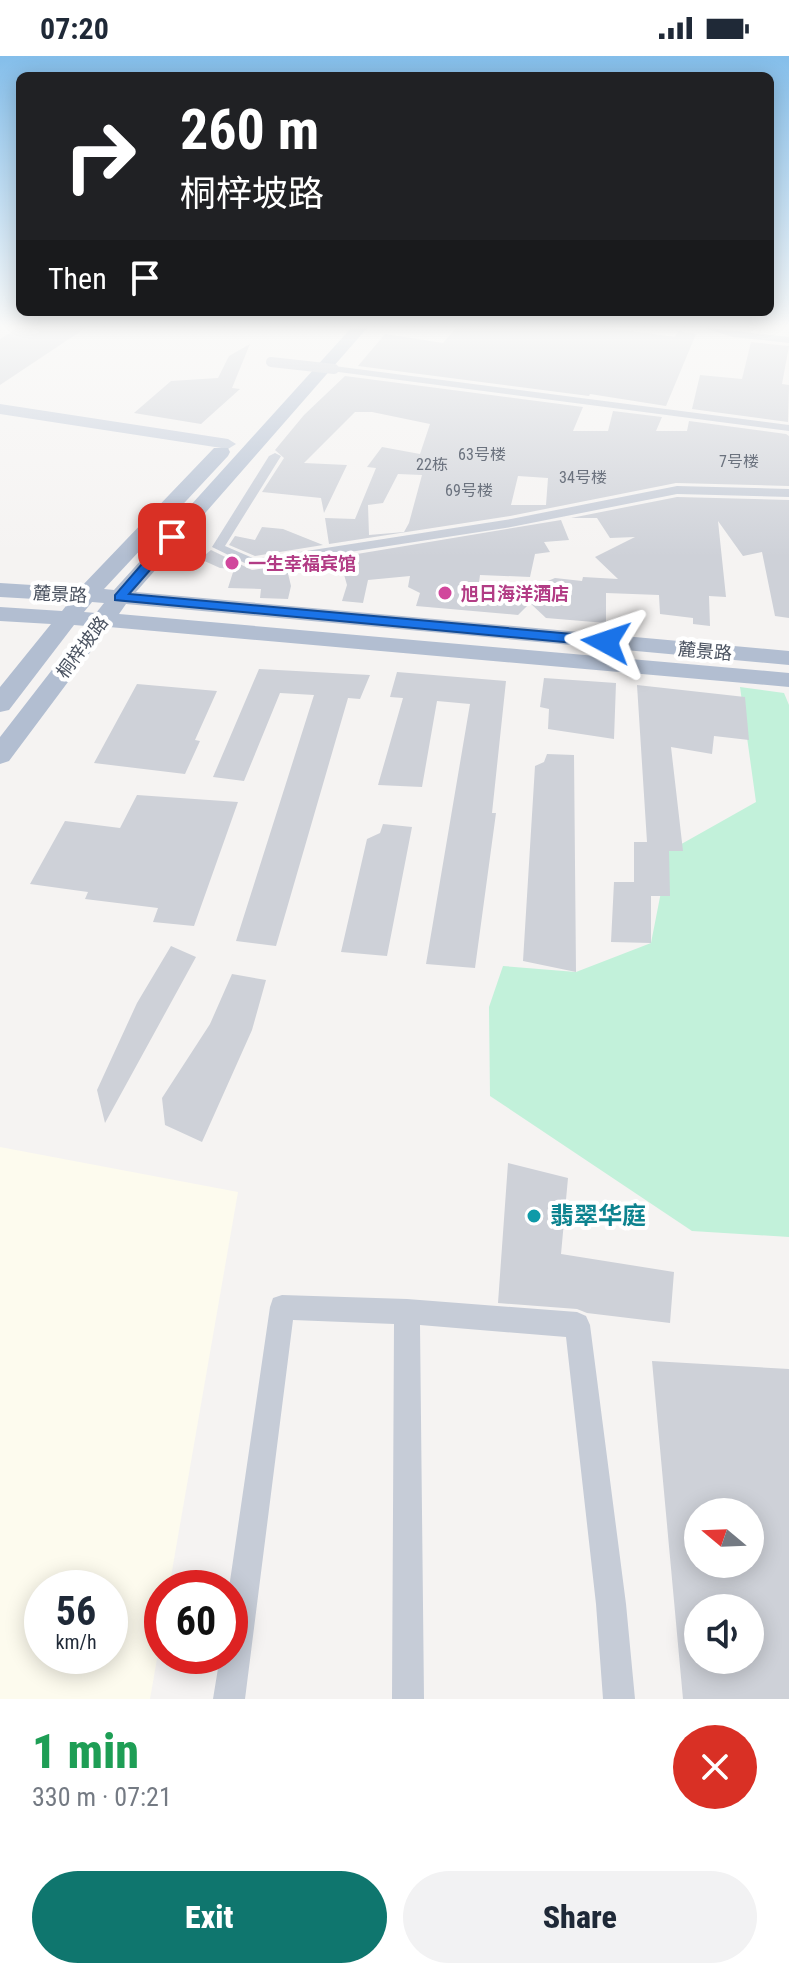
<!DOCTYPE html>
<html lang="en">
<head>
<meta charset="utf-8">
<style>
	body { margin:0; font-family:"Roboto Condensed","Noto Sans SC",sans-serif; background:#f2f2f3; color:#1f2937; height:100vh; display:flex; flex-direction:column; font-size:30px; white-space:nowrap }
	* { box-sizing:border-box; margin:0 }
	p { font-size:26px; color:#747a83 }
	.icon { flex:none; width:44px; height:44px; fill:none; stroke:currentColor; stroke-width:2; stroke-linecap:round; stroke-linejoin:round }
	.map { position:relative; height:1643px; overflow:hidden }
	.details { display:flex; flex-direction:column; background:#fff; flex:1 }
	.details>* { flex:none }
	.guide { position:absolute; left:16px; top:16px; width:758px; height:244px; border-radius:12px; box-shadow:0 4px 20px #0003; background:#202124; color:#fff; overflow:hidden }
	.needle { width:52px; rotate:289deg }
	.buttons { position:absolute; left:684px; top:1442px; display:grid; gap:16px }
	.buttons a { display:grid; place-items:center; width:80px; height:80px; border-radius:50%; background:#fff; box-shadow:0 4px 20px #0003; font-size:40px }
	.speed { position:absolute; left:24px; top:1514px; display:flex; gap:16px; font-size:40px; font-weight:700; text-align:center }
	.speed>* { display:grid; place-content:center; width:104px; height:104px; border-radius:50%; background:#fff; box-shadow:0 4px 20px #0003; line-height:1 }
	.speed small { font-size:20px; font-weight:400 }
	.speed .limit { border:12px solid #d22; background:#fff; color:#111 }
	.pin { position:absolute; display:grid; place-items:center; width:68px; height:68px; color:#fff; margin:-34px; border-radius:16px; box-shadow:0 4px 12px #0006 }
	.me { position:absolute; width:88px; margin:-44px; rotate:275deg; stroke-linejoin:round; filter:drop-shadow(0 0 6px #0008) }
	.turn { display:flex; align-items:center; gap:28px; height:168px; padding:0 32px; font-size:36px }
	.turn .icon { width:104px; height:104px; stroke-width:2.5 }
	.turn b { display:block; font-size:56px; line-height:68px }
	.then { display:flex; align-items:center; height:76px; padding:0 32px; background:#0003; gap:16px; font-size:30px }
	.round { display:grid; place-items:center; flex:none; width:84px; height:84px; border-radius:42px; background:#f2f2f3 }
	.overview { display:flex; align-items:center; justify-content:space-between; height:136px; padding:0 32px }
	h1 { font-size:48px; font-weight:800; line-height:60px; color:#1e9e55 }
	.cta { display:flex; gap:16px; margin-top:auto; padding:16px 32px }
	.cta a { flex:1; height:92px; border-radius:48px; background:#0f766e; color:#fff; font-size:32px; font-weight:800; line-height:92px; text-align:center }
	.cta a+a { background:#f2f2f3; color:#1f2937 }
	.status { display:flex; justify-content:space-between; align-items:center; height:56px; padding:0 40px; background:#fff; direction:ltr }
	.status svg { height:22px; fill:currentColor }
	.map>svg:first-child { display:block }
	.commercial { fill:#fdfbee; fill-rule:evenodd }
	.green { fill:#c2f1da }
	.building { fill:#ced1d8; fill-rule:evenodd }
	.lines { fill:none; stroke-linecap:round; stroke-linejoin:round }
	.street { fill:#c6ccd7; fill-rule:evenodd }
	.secondary { fill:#c5cddb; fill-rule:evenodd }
	.primary { fill:#b2bed1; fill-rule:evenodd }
	.street-bridge { stroke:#c6ccd7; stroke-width:10 }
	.route { fill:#1a73e8; stroke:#114b97; stroke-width:2 }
	.hotel-dot { fill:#d1479c; stroke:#fff; stroke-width:3 }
	.culture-dot { fill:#0f9aa8; stroke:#fff; stroke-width:3 }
	.labels { text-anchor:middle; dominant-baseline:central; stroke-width:8; stroke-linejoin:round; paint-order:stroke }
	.number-label { font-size:16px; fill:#6b727e }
	.far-hotel-label { font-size:18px; font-weight:bold; fill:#b23c85; stroke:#fff; text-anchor:start }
	.far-street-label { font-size:18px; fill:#4a5260; stroke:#fff }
	.near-culture-label { font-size:24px; font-weight:bold; fill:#0d838f; stroke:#fff; text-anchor:start }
</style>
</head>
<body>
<div class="status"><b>07:20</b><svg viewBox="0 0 49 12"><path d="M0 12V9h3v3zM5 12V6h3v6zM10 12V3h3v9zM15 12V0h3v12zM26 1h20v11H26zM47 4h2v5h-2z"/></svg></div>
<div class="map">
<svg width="789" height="1643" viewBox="0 0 789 1643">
	<rect width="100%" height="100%" fill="#f5f3f2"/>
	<path class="commercial" d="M0,1091l238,45 -69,396h-7v42l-12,69h-150zM42,1532h68v68h-68z"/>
	<path class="green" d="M740,631l44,6 5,12v532l-97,-6 -202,-135 -1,-89 14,-41 73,6 75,-29 18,-92 87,-49z"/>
	<path class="building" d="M19,271h68l-87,58v-46z
		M457,271h145l73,10 3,-6 18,3 -30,72 -76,-12 -1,2 -231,-30 27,-32 58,9z
		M751,286l38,4 -7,38 7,1 -1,37 -96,-13 8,-34 42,4z
		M250,288l-18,44 8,1 -39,35 -67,-11 37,-32 47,-3 11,-22z
		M345,320l238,31 -10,24h35l5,-20 49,6 -6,14h31l2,-10 97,13 3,2v50l-113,-3 -166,33 -181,28 -4,-26 30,1 21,-51 -9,-1 15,-20 38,7 10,-30 -58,-12h-17l-51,51 43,2 -23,48 -3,-15 -59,-6 22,-34 -9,-8 29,-35zM398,418l24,1 -13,48 -5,9 -35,3 -1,-30 15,-2zM518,420l30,2 -2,27h-35z
		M677,441l112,3v118l-14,-2 -13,-64 -19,4 -25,-35 8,76 -17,-1 1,30 -17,-2v-6l-33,-4 -1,-19 -53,-2v30l-60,-5 -16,-15 -12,12 -102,-9 4,-13 -12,-6 2,-11 -42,4 -5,23 -21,-2 5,-16 -8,-28 222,-37 8,20 -25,2 6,10 -15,2 -5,23 -50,-2 -3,22 13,8 65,-27 27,3 1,-4 35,2 -23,-22 40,-20 -25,1 -13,-20h-26z
		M262,471l21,2 40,16 -68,11 -26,-11 6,-9 20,4z
		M211,494l41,20 34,-5 5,21 -3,13 -28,-1 1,-9 -33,-1 6,-19 -14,-1 -20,-9z
		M259,613l111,6 -10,24 -12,-1 -72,248 -40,-5 78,-246 -34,-2 -36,88 -31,-4z
		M397,616l109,9 -14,132h4l-21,155 -49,-4 44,-260 -33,-3 -15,86 -44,-2 25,-87 -13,-1z
		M544,622l72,5 -2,56 -66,-10 1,-20 -9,-2z
		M137,628l80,7 -22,49 5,1 -15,33 -91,-11z
		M637,629l108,12 4,43 -35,-4 -2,18 -41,-7 12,104h-14l1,45h-19v47l-40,-1 3,-60h20v-40h13z
		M547,698l27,1 2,217 -53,-11 12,-195 9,-4z
		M137,739l101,7 -44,124 -41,-4 5,-14 -73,-9 3,-7 -58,-8 35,-63 55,7z
		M383,768l29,3 -25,129 -46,-4 26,-113 13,-6z
		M171,890l25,11 -91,166 -8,-33 40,-87z
		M232,918l34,6 -14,50 -50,112 -37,-17 -3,-27 48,-74z
		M508,1107l60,15 -7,76 113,18 -4,51 -83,-10 -10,-4 -79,-6z
		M652,1305l137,8v330h-106zM698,1456h52v52h-52zM698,1552h52v52h-52z"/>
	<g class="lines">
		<path class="street" d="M701,271l88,10v6l-56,-6z
			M334,310l455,59v6l-458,-60 -2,-2z
			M275,397l6,3 -56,90 30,13 256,-40 166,-33 112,3v8l-112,-3 -166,33 -258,40 -41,-20 57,-91z
			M282,1239l125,4 170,13 9,4 4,9 36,279 9,95h-32l-7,-95 -30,-267 -146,-12 4,374h-32l2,-375 -101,-4 -48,379h-32l7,-43h10l-1,-68 41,-281 3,-9z"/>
		<path class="secondary" d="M0,348l228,35 8,5 -8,5 -228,-35z"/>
		<path class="primary" d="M352,271h16l-232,265 653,59v14l-663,-61 -7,10 670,59v14l-680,-60 -100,134 -9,3v-27l86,-111 -12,-1 -65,85 -9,2v-25l51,-63 -51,-3v-14l62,4 8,-10 -70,-4v-14l80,5 134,-140h14l2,4 -2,4 -124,133 10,1zM92,546l12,1 -8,10 -12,-1z"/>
		<path class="street-bridge" d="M271,306l63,7"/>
	</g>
	<linearGradient id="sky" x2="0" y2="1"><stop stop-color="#84beea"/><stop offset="0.54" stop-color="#fafaf9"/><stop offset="1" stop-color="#fafaf9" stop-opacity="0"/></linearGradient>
	<rect width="789" height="501" fill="url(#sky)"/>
	<path class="route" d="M168,478l11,3 -50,57 477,43 8,5 -8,4 -491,-46v-5z"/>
	<g class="hotel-dot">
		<circle cx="232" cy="507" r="8"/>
		<circle cx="445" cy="537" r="8"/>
	</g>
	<circle class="culture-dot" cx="534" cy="1160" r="8"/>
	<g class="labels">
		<g class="number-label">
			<text x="482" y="398">63号楼</text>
			<text x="739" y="405">7号楼</text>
			<text x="432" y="408">22栋</text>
			<text x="583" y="421">34号楼</text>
			<text x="469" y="434">69号楼</text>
		</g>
		<g class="far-hotel-label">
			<text x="248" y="507">一生幸福宾馆</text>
			<text x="461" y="537">旭日海洋酒店</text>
		</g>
		<g class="far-street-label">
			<text transform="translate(60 538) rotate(3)">麓景路</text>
			<text transform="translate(82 591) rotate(-53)">桐梓坡路</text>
			<text transform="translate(705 595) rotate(5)">麓景路</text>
		</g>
		<g class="near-culture-label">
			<text x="550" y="1160">翡翠华庭</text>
		</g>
	</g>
</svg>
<div class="buttons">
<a><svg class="needle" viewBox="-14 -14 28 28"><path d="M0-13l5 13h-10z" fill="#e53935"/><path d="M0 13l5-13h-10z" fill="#747a83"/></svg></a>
<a><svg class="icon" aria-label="sound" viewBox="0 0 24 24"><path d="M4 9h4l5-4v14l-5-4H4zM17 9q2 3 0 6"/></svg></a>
</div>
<div class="speed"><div>56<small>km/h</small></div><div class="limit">60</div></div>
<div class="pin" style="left:172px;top:481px;background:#d93025"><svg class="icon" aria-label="arrive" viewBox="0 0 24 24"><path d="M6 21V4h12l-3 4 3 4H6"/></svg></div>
<svg class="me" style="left:606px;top:586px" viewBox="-20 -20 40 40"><path d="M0-17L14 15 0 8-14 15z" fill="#1a73e8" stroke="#fff" stroke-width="4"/></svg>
<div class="guide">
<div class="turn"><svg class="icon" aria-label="right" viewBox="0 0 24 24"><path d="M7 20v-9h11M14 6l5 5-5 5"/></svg><div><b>260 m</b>桐梓坡路</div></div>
<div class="then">Then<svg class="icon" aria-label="arrive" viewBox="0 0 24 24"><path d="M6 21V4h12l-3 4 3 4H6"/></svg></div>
</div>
</div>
<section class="details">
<div class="overview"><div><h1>1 min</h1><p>330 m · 07:21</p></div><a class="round" style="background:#d93025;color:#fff"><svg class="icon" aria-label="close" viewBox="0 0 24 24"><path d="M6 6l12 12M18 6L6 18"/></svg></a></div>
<div class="cta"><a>Exit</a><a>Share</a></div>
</section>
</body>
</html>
